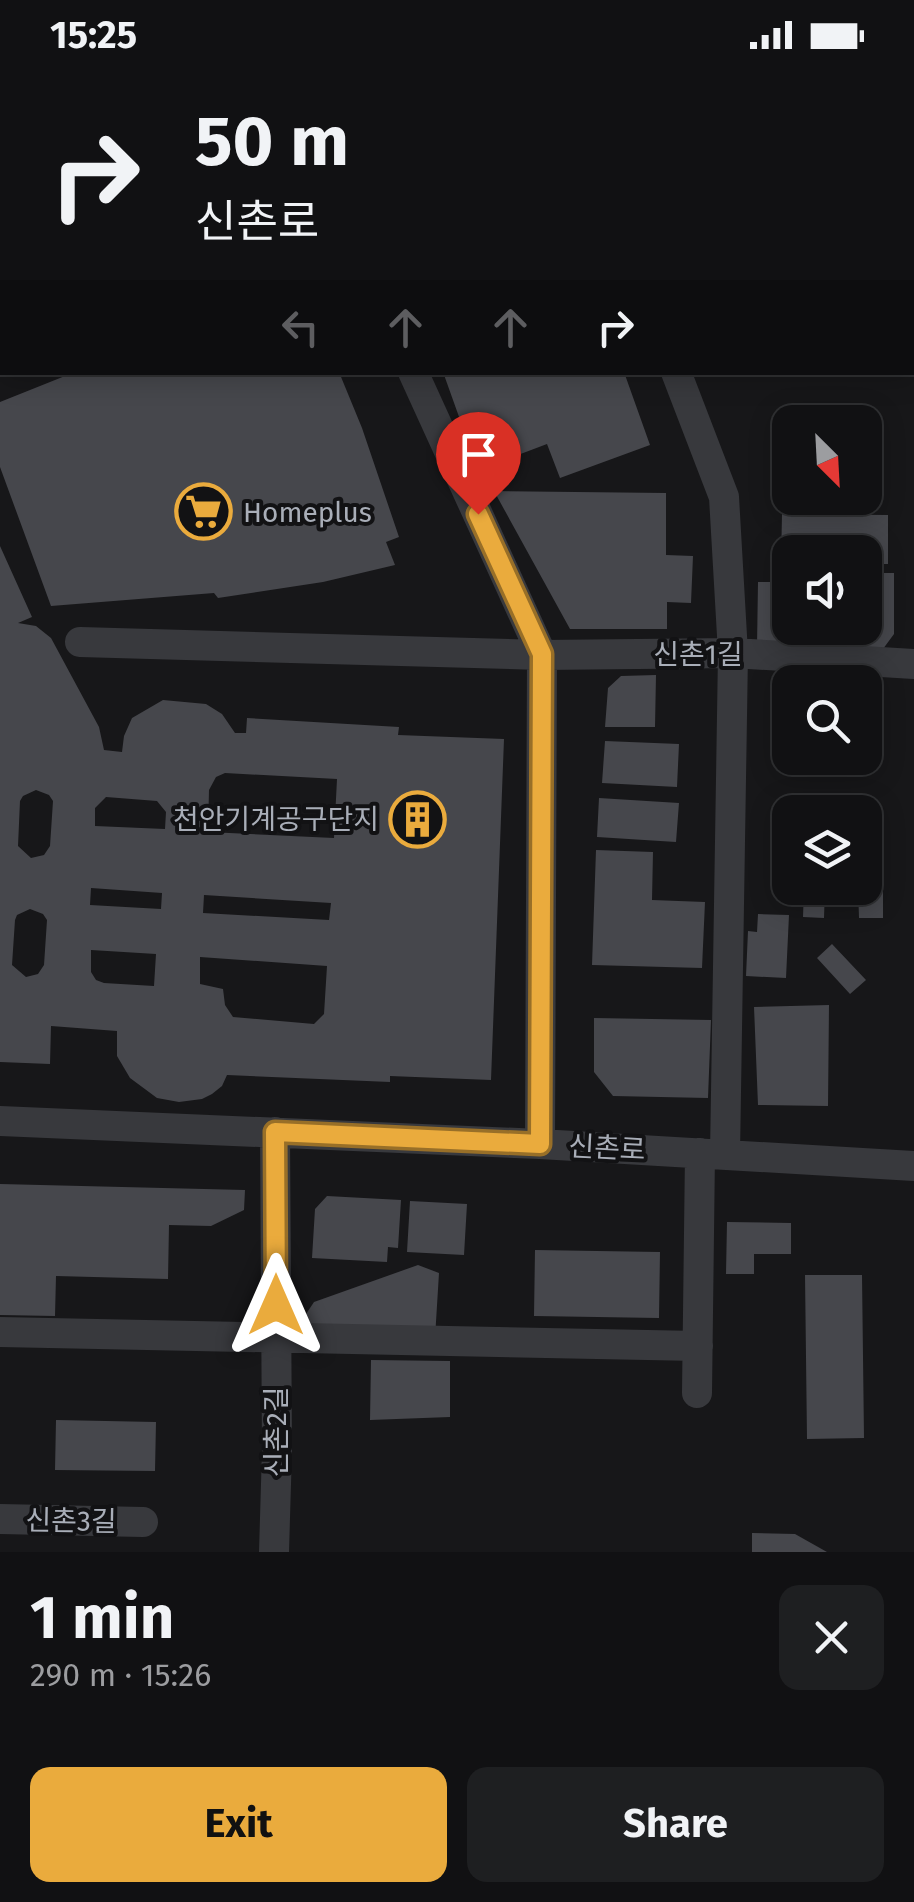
<!DOCTYPE html>
<html lang="en">
<head>
<meta charset="utf-8">
<style>
	body { margin:0; font-family:"Fira Sans","Noto Sans KR",sans-serif; background:#1e1f21; color:#f1f3f6; height:100vh; display:flex; flex-direction:column; font-size:38px; white-space:nowrap }
	* { box-sizing:border-box; margin:0 }
	p { font-size:32px; color:#9c9da0 }
	.icon { flex:none; width:55px; height:55px; fill:none; stroke:currentColor; stroke-width:2; stroke-linecap:round; stroke-linejoin:round }
	.map { position:relative; height:1482px; overflow:hidden }
	.panel { display:flex; flex-direction:column; background:#111113; flex:1 }
	.panel>* { flex:none }
	.guide { position:absolute; left:0px; top:0px; width:915px; height:305px; box-shadow:0 5px 25px #0003,0 0 0 2px #303133; background:#111113; color:#f1f3f6; overflow:hidden }
	.needle { width:65px; rotate:156deg }
	.buttons { position:absolute; left:772px; top:335px; display:grid; gap:20px }
	.buttons a { display:grid; place-items:center; width:110px; height:110px; border-radius:20px; background:#111113; box-shadow:0 5px 25px #0003,0 0 0 2px #303133; font-size:50px }
	.pin { position:absolute; display:grid; place-items:center; width:85px; height:85px; color:#fff; margin:-102px -42px; border-radius:50% 50% 50% 0; rotate:-45deg; box-shadow:0 0 10px #0007 }
	.pin .icon { rotate:45deg }
	.me { position:absolute; width:110px; margin:-55px; rotate:0deg; stroke-linejoin:round; filter:drop-shadow(0 0 8px #0008) }
	.turn { display:flex; align-items:center; gap:35px; height:210px; padding:0 30px; font-size:45px }
	.turn .icon { width:130px; height:130px; stroke-width:2.5 }
	.turn b { display:block; font-size:70px; line-height:85px }
	.lanes { display:flex; align-items:center; height:95px; padding:0 30px; background:#0003; justify-content:center; gap:50px; direction:ltr }
	.lanes .off { opacity:.35 }
	.round { display:grid; place-items:center; flex:none; width:105px; height:105px; border-radius:20px; background:#1e1f21 }
	.summary { display:flex; align-items:center; justify-content:space-between; height:170px; padding:0 30px }
	h1 { font-size:60px; font-weight:700; line-height:75px }
	.action { display:flex; gap:20px; margin-top:auto; padding:20px 30px }
	.action a { flex:1; height:115px; border-radius:20px; background:#eaab3d; color:#111; font-size:40px; font-weight:700; line-height:115px; text-align:center }
	.action a+a { background:#1e1f21; color:#f1f3f6 }
	.status { display:flex; justify-content:space-between; align-items:center; height:70px; padding:0 50px; background:#111113; direction:ltr }
	.status svg { height:28px; fill:currentColor }
	.map>svg:first-child { display:block }
	.building { fill:#46474c; fill-rule:evenodd }
	.lines { fill:none; stroke-linecap:round; stroke-linejoin:round }
	.minor { stroke:#38393d; stroke-width:30 }
	.highway { stroke:#64676e; stroke-width:42 }
	.route-casing { stroke:#986f28; stroke-width:25 }
	.route { stroke:#eaab3d; stroke-width:18 }
	.labels { text-anchor:middle; dominant-baseline:central; stroke-width:8; stroke-linejoin:round; paint-order:stroke }
	.poi-label { font-size:28px; fill:#a9aeb8; stroke:#121214; text-anchor:start }
	.street-label { font-size:28px; fill:#a9aeb8; stroke:#121214 }
</style>
</head>
<body>
<div class="status"><b>15:25</b><svg viewBox="0 0 49 12"><path d="M0 12V9h3v3zM5 12V6h3v6zM10 12V3h3v9zM15 12V0h3v12zM26 1h20v11H26zM47 4h2v5h-2z"/></svg></div>
<div class="map">
<svg width="914" height="1482" viewBox="0 0 914 1482">
	<rect width="100%" height="100%" fill="#171719"/>
	<path class="building" d="M75,302h264l23,56 37,109 -13,5 9,23 -72,17 -105,16 -4,-5 -163,13 -51,-139v-65z
		M443,302h181l26,73 -90,33 -13,-34 -69,26z
		M494,421l172,2v62l27,1 -2,47 -24,-1v27h-97z
		M782,444l106,1v49h-23v-12h-75v11h-9z
		M0,476l32,71 -14,6 18,3 15,12 48,89 5,23 18,2 2,-16 8,-18 31,-18 43,4 16,10 13,19h11l1,-15 152,9 -1,8 106,4 -13,341 -101,-4v6l-163,-7 -5,11 -10,8 -10,5 -23,3 -22,-4 -27,-20 -13,-22v-25l-66,-5 -1,38 -50,-2zM225,703l112,6 -3,59 -126,-6 1,-42 7,-13zM36,720l13,5 4,6 -3,45 -6,9 -13,3 -13,-12 2,-45 3,-5zM106,727l51,4 9,11 -1,17 -70,-3v-18zM91,818l71,5 -1,16 -71,-4zM204,825l127,8 -2,17 -126,-7zM30,839l13,5 4,6 -3,45 -6,9 -12,3 -14,-12 3,-45 2,-5zM91,880l65,4 -2,32 -50,-3 -8,-3 -5,-8zM200,887l127,9 -3,48 -10,10 -81,-7 -8,-12 -2,-16 -23,-5z
		M865,503h29v61l-11,15 -126,-2 1,-65h32v46h75z
		M656,605l-1,52h-50l3,-39 13,-12z
		M605,671l74,3 -2,43 -75,-4z
		M599,728l80,5 -3,39 -79,-5z
		M596,780l57,2 -1,48 53,2 -3,66 -110,-3z
		M865,784l18,1v63h-24l-1,-30h7z
		M804,818h21l-1,30 -21,-1z
		M758,844l31,1 -3,63 -40,-2 2,-45 9,1z
		M832,874l34,36 -16,14 -33,-36z
		M829,935l-1,101 -70,-1 -4,-98z
		M594,948l117,2 -3,78 -95,-2 -19,-24z
		M0,1114l245,6 -1,20 -33,16 -42,-1 -1,54 -112,-3 -1,40 -55,-1z
		M327,1126l74,4 -3,48 -10,-1 -1,15 -75,-4 3,-49z
		M410,1131l57,3 -3,51 -57,-3z
		M727,1152l64,1v31h-37v20h-28z
		M535,1180l125,2 -1,66 -125,-2z
		M418,1195l21,8 -4,65 -123,-10 -5,-7 -1,-7 8,-12z
		M805,1205h57l2,163 -57,1z
		M371,1290l79,1v56l-80,3z
		M56,1350l100,2 -1,49 -100,-1z
		M752,1463l43,1 32,18h-75z"/>
	<g class="lines">
		<path class="minor" d="M676,302l48,125 9,156 -8,502
			M80,572l462,13 -129,-283
			M0,1051l540,23 374,22
			M540,1074l2,-489 191,-2 181,11
			M0,1262l698,14
			M697,1323l3,-240
			M0,1449l143,3
			M274,1482l3,-102 -2,-318"/>
		<path class="highway" d="M281,2l6,-2
			M342,2l6,-2
			M428,2l4,-2
			M492,2l4,-2
			M533,2l7,-2
			M0,141l2,-1
			M0,180l2,-1
			M0,216l2,-1"/>
	</g>
	<g class="lines">
		<defs>
			<path id="route" d="M276,1235l-1,-173 265,12 2,-490 -64,-140"/>
		</defs>
		<use href="#route" class="route-casing"/>
		<use href="#route" class="route"/>
	</g>
	<defs>
		<symbol id="supermarket-ring" viewBox="-11 -11 22 22"><circle r="9.5" fill="#121214" stroke="#eaab3d" stroke-width="1.5"/><path d="M-6-5.5h2.5l.6 2H6L4.5 2H-2.5L-4.4-4H-6ZM-1.5 3.2a1.3 1.3 0 1 0 .1 0ZM3 3.2a1.3 1.3 0 1 0 .1 0Z" fill="#eaab3d"/></symbol>
		<symbol id="building-ring" viewBox="-11 -11 22 22"><circle r="9.5" fill="#121214" stroke="#eaab3d" stroke-width="1.5"/><path d="M-4-6H4V6H1V3H-1V6H-4ZM-2.5-4.3h1.7v1.8h-1.7ZM.8-4.3h1.7v1.8H.8ZM-2.5-1h1.7V.8h-1.7ZM.8-1h1.7V.8H.8Z" fill="#eaab3d"/></symbol>
	</defs>
	<g fill-rule="evenodd">
		<use href="#supermarket-ring" x="172" y="410" width="63" height="63"/>
		<use href="#building-ring" x="386" y="718" width="63" height="63"/>
	</g>
	<g class="labels">
		<g class="poi-label">
			<text x="243" y="442">Homeplus</text>
			<text x="379" y="749" text-anchor="end">천안기계공구단지</text>
		</g>
		<g class="street-label">
			<text x="698" y="584">신촌1길</text>
			<text transform="translate(607 1078) rotate(3)">신촌로</text>
			<text transform="translate(276 1362) rotate(-90)">신촌2길</text>
			<text transform="translate(71 1451) rotate(1)">신촌3길</text>
		</g>
	</g>
</svg>
<div class="buttons">
<a><svg class="needle" viewBox="-14 -14 28 28"><path d="M0-13l5 13h-10z" fill="#e53935"/><path d="M0 13l5-13h-10z" fill="#9c9da0"/></svg></a>
<a><svg class="icon" aria-label="sound" viewBox="0 0 24 24"><path d="M4 9h4l5-4v14l-5-4H4zM17 9q2 3 0 6"/></svg></a>
<a><svg class="icon" aria-label="search" viewBox="0 0 24 24"><circle cx="10" cy="10" r="6"/><path d="M15 15l6 6"/></svg></a>
<a><svg class="icon" aria-label="layers" viewBox="0 0 24 24"><path d="M12 4l9 5-9 5-9-5zM3 14l9 5 9-5"/></svg></a>
</div>
<div class="pin" style="left:478px;top:444px;background:#d93025"><svg class="icon" aria-label="arrive" viewBox="0 0 24 24"><path d="M6 21V4h12l-3 4 3 4H6"/></svg></div>
<svg class="me" style="left:276px;top:1235px" viewBox="-20 -20 40 40"><path d="M0-17L14 15 0 8-14 15z" fill="#eaab3d" stroke="#fff" stroke-width="4"/></svg>
<div class="guide">
<div class="turn"><svg class="icon" aria-label="right" viewBox="0 0 24 24"><path d="M7 20v-9h11M14 6l5 5-5 5"/></svg><div><b>50 m</b>신촌로</div></div>
<div class="lanes"><svg class="icon off" aria-label="left" viewBox="0 0 24 24"><path d="M17 20v-9H6M10 6l-5 5 5 5"/></svg><svg class="icon off" aria-label="ahead" viewBox="0 0 24 24"><path d="M12 20V5M6 11l6-6 6 6"/></svg><svg class="icon off" aria-label="ahead" viewBox="0 0 24 24"><path d="M12 20V5M6 11l6-6 6 6"/></svg><svg class="icon" aria-label="right" viewBox="0 0 24 24"><path d="M7 20v-9h11M14 6l5 5-5 5"/></svg></div>
</div>
</div>
<section class="panel">
<div class="summary"><div><h1>1 min</h1><p>290 m · 15:26</p></div><a class="round"><svg class="icon" aria-label="close" viewBox="0 0 24 24"><path d="M6 6l12 12M18 6L6 18"/></svg></a></div>
<div class="action"><a>Exit</a><a>Share</a></div>
</section>
</body>
</html>
